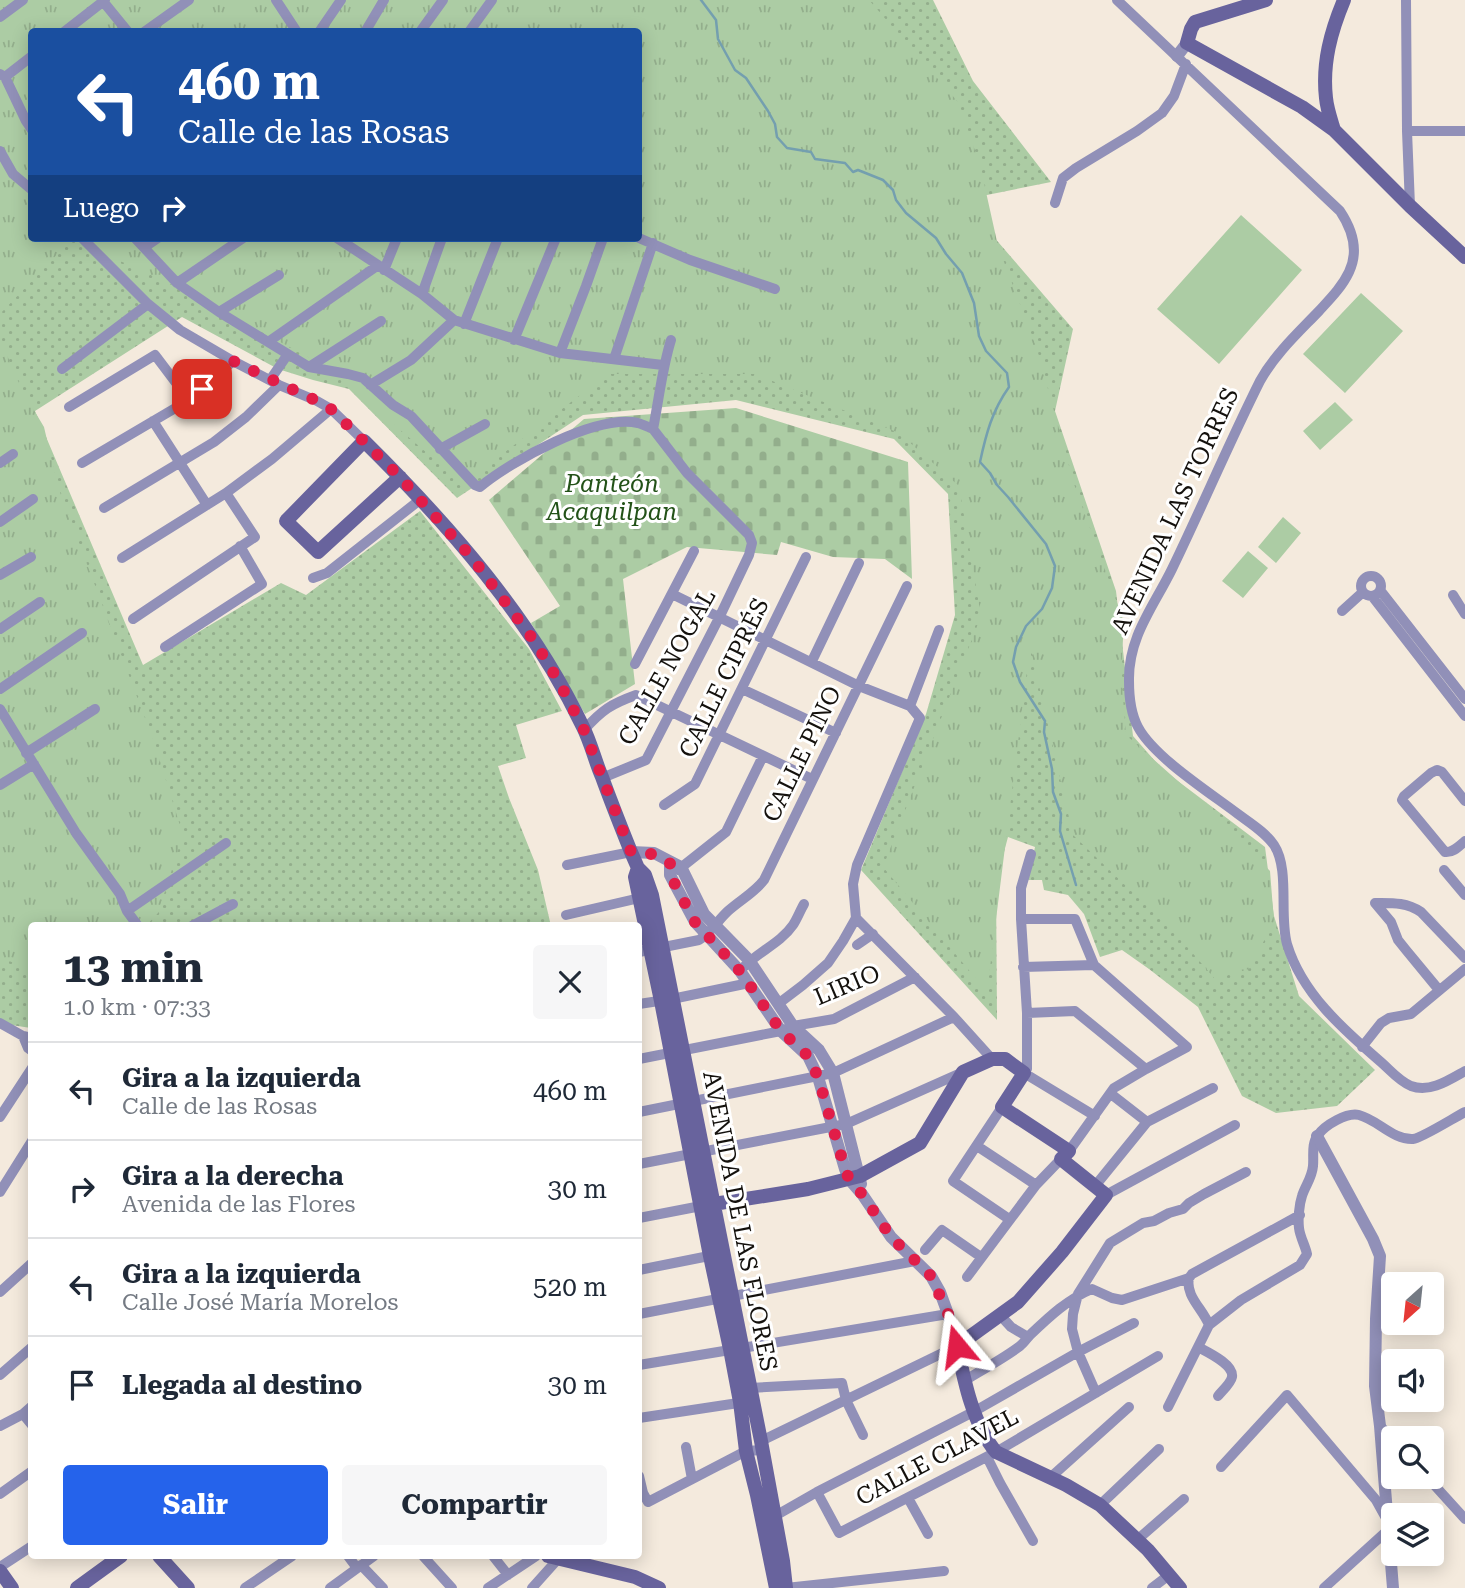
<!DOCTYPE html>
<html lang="es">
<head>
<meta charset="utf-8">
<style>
	body { margin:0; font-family:"Roboto Serif",serif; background:#f6f6f7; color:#1f2937; height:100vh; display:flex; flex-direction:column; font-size:26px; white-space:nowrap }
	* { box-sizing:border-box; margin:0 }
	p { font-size:23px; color:#747a83 }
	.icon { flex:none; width:38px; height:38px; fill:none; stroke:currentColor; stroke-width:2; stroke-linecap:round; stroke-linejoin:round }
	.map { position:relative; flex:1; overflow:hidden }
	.side { position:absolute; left:28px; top:922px; width:614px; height:637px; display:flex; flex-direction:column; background:#fff; border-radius:7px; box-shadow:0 4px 18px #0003 }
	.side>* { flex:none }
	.hud { position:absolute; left:28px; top:28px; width:614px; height:214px; border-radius:7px; box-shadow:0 4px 18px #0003; background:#1a4fa0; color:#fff; overflow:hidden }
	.needle { width:46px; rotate:207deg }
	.fabs { position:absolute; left:1381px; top:1272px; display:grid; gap:14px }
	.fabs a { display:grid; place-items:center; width:63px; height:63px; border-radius:7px; background:#fff; box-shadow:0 4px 18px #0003; font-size:35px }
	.pin { position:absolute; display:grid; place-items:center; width:60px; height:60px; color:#fff; margin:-30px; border-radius:14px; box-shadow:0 4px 10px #0006 }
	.me { position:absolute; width:77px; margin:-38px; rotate:344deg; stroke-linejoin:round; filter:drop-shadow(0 0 5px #0008) }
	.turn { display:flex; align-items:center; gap:24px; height:147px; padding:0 35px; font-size:32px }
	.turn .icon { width:91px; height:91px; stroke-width:2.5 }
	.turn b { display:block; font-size:49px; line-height:60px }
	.then { display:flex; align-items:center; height:66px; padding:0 35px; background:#0003; gap:14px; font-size:26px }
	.round { display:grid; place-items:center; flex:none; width:74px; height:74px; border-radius:7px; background:#f6f6f7 }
	.head { display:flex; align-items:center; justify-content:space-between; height:119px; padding:0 35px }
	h1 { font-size:42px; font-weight:700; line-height:52px }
	.primary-button { display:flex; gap:14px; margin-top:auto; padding:14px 35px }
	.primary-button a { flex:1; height:80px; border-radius:7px; background:#2563eb; color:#fff; font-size:28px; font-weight:700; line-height:80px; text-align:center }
	.primary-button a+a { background:#f6f6f7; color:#1f2937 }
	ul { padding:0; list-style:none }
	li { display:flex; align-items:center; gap:21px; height:98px; padding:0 35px; border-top:2px solid #e0e1e3 }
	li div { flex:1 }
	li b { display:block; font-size:26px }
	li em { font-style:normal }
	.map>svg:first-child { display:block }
	.grass { fill:url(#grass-dots); fill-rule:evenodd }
	.cemetery { fill:url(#cemetery-stones) }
	.park { fill:url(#park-tufts); fill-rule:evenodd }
	.pitch { fill:#accca4 }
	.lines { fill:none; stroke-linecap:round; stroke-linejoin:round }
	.stream { stroke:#749faf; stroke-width:2.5 }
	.minor { stroke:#9190b8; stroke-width:10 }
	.tertiary { stroke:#9190b8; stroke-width:12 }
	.secondary { stroke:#68639d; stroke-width:14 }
	.route { stroke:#e11d48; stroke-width:12; stroke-dasharray:0 21.6 }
	.labels { text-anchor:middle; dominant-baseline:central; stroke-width:6; stroke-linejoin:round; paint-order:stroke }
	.park-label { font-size:24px; font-style:italic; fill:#235218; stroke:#fff }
	.street-label { font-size:24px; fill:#14110d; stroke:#fff }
</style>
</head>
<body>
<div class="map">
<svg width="1465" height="1588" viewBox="0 0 1465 1588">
	<defs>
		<pattern id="grass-dots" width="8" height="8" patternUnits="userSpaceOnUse" patternTransform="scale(1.75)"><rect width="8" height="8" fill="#accca4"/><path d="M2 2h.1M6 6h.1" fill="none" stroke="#93ae8c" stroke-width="1.8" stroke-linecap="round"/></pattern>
		<pattern id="cemetery-stones" width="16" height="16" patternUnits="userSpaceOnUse" patternTransform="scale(1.75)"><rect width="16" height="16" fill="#accca4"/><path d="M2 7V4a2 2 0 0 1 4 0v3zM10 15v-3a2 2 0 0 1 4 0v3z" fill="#93ae8c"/></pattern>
		<pattern id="park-tufts" width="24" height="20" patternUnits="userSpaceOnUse" patternTransform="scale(1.75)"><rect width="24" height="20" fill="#accca4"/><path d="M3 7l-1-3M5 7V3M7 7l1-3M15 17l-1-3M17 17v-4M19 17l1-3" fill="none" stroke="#93ae8c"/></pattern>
	</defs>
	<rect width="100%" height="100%" fill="#f4eadd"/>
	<path class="grass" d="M0,0h933l40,81 78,101 -89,18 111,129 -18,82 61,180 17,145 29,33 103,78 9,69 25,80 76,74 -38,36 -61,7 -34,-17 -44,-89 -49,-38 -27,-19 -22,7 -16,-43 -16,-19 -24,-5 -2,-10h-14l7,-33 -27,-10 -12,45 1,138 -136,-150 65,-156 29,-99 -7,-121 -54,-55 -158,-39 -153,15 -126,83 -108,-109 -36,-9 -35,-11 -96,-52 -147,94 108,254 138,-82 25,12 114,-84 109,138 33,62 -46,14 10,33 -28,8 11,32 29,72 13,56h-519l-1,102 -20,-3 -11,-5zM32,32h607v206h-607z"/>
	<path class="cemetery" d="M736,408l172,54 4,117 -27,-20 -52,-2 -52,-15 -4,13 -90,-8 -64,32 12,105 -50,30 -54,-91 29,-17 -71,-106 95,-81z"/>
	<path class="park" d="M0,0h869l89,102 22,63 18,81 39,103 37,135 50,138 -3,51 5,62 88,78 56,58 4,51 -25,47 -34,10 -39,-45 -103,-99 -43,-189 -43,346 -104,-125 98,-251 -22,-130 -60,-53 -144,-59h-147l-145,110 -136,-117 -150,-80 -105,-48 -72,75zM32,32h607v206h-607z
		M0,339l22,51 22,37 14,60 96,255 29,93 -25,78 -12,13h-114l-2,44 -30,-13z"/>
	<path class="pitch" d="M1241,215l61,55 -83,94 -62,-55z
		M1361,293l42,38 -58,62 -42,-39z
		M1335,402l18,18 -33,30 -17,-19z
		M1283,517l18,16 -25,30 -18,-16z
		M1248,551l20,17 -25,30 -21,-17z"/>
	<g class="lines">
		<path class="stream" d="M701,0l15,20 2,19 17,31 11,8 22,33 7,13 2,13 10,11 24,4 4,7 30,4 8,9 5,-2 25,10 10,10 3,10 10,13 30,25 10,16 16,19 12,30 5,33 7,15 21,22 2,14c-17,24 -23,47 -29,75l10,11 7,12 11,12 38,47 9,22 -3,22 -10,21 -16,17 -10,21 -3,15 7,20 25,39 -1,11 8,37 1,23 8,22 -1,17 16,54"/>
		<path class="minor" d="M102,0l26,32
			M276,0l21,32
			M1117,0l223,211c12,18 19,40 9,61 -7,15 -19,27 -30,39 -21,22 -44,43 -59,70 -31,62 -58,126 -88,188 -18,37 -44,68 -43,112 0,15 2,33 9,46 16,30 71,65 100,87 12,9 27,18 36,31 16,24 5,71 13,99 15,50 57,86 95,119 9,8 17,18 29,23 19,7 38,-6 54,-15
			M1406,0l1,131 3,75
			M0,17l23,-17
			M64,32l41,-32
			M144,32l45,-32
			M319,32l22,-32
			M365,32l19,-32
			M420,32l23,-32
			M469,32l23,-32
			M0,74l5,3 21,44 6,9
			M5,77l27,-21
			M1407,131h58
			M0,151l13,23 19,16
			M1055,203l8,-25 13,-10 61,-37 25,-18 12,-17 12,-32
			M82,238l66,66 32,26 53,31 46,24 38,16 14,8 33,32
			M135,238l42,45 42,29 90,55 39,7 15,4 30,27 18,11 64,69 5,2c31,-26 116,-73 158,-64 4,1 10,4 15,6
			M337,238l85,56 32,26 106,33 103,12
			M639,238l51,22 85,29
			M145,247l13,-9
			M384,270l13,-32
			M177,283l66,-45
			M422,294l20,-56
			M219,312l60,-37
			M464,324l34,-86
			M514,340l42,-102
			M268,342l109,-76
			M560,353l26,-67 17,-48
			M614,359l39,-116
			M309,367l72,-46
			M62,369l86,-65
			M270,380l18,-26
			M370,385l41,-25 43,-40
			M69,407l86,-52 34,45
			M153,421l54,84
			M653,429c6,-30 9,-60 18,-89
			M440,449l45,-25
			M0,463l13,-9
			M82,463l107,-63 44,-39
			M104,508l110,-66 32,-25 33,-32
			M0,522l33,-23
			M122,558l104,-65 46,-34 59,-50
			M0,575l31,-18
			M1361 586a10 10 0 1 1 20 0a10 10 0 1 1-20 0Z
			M313,578l14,-5 94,-74
			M1380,590l85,109
			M672,594l187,92 51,20 10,12 -63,147 -4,19 3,34 -13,23 -15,22 -25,22 -25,19
			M1453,595l12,19
			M1372,596l93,120
			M1342,611l21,-19
			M133,619l122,-82 -29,-44
			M0,629l40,-27
			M165,647l97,-63 -22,-38
			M812,661l47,-98
			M635,664l59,-113
			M0,689l82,-56
			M742,689l94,44
			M910,706l29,-76
			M0,709l76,124 44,61 7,17 11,15
			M584,730c18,-20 27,-26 52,-35l176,84
			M26,753l69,-44
			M602,778l44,-18 73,-142 30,-63 3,-12 -3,-8 -62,-62 -34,-44
			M0,785l34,-21
			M1465,801l-23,-29 -5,-2 -6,3 -27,23 -2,4 43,52c8,1 14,-6 20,-11
			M664,805l31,-21 111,-227
			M1031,854l-10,34v31l6,94v56l-3,4 71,43
			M567,865l64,-13
			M678,870l48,-38 37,-76
			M1444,870l21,25
			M1375,903c17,0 31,-1 46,9l44,46
			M1375,903l16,19 7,18 8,10 33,40
			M127,911l99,-68
			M566,915l78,-18
			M856,918l98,99 38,42
			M1021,919h54l19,46
			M192,926l41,-22
			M857,945l16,-11
			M639,952l60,-12c12,-7 19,-20 29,-29 12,-11 26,-18 36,-31l143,-294
			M1023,967l71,-2 93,82 -41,22 -32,19 -45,63
			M740,971c15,-18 40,-27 53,-46 4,-6 7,-14 11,-21
			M639,1004l33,-5 77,-16
			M1027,1013l48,-2 71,58
			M0,1023l23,13 9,2
			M23,1036l5,12 4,3
			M1362,1047l19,-24 8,-5 22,-4 54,-45
			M639,1059l142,-28 12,-5 41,-7 81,-42
			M1111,1094l36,28
			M1002,1107l-49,74 56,38
			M639,1112l194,-39 121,-56
			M0,1117l32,-49
			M977,1146l59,39
			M639,1164l207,-40 117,-52
			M1095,1186l52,-64 66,-34
			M0,1192l32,-51
			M1106,1195l129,-70
			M639,1218l62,-12
			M925,1250l17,-20 39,27
			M639,1270l75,-15
			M967,1277l69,-92 25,-26
			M1189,1278c-4,18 14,31 20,47
			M0,1292l32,-29
			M639,1314l276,-53
			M1000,1315l11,12 17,10
			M1198,1347c9,5 36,17 34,30 -1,6 -10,14 -14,19
			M639,1365l309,-51
			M0,1375l32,-28
			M964,1381c19,-12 39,-22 56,-35 4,-3 7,-8 11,-12 19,-18 37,-35 61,-45l20,9 10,2 67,-22 3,-4 108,-59
			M749,1388l93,-5 4,17 17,35
			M1096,1393l-18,-41 -6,-23 1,-15 5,-20 32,-51 33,-20 11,-2 15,-8 14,-4 6,-6 15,-9 42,-22
			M1168,1407l41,-82 32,-25 59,-35 7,-11c-2,-9 -7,-17 -8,-26 -1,-9 0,-23 3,-32 3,-10 10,-18 11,-30 1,-10 -2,-22 5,-31 7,-10 29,-23 41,-20 19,5 34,25 54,24 9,-1 42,-22 52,-27
			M23,1414l9,11
			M639,1418l106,-16
			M0,1426l23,-12 9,-8
			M1380,1426l13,13
			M761,1441l196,-95
			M686,1447l6,32
			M987,1457l13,26 33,58
			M1221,1467l66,-72 89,105 10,18
			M639,1476l4,17 5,9 98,-51 16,-1
			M1051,1477l78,-70
			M1427,1477l38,42
			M817,1492l22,41 157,-81 162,-96
			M0,1494l32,-23
			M908,1498l20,36
			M1100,1505l59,-56
			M775,1516l42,-24 158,-81 103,-59 56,-29
			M1137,1540l47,-41
			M348,1556l9,12
			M423,1556l29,32
			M493,1556l15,19
			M361,1565l22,23
			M0,1567l32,-21
			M245,1588l47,-32
			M330,1588l44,-32
			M488,1588l48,-32
			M532,1588l26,-29
			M786,1588l158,-17
			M1152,1588l17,-13
			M1324,1588l64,-58"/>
		<path class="tertiary" d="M1177,56l10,-13
			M631,852l23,1 27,14 23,47 45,46 44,66 26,24 14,23 28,111
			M670,863v12l25,47 45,49 41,60 27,25 10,21 27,92 4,10 13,15 29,43 40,39 9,16 8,22 9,32
			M1317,1136l56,103 7,17 -4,63 -1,67 5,40 13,162"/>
		<path class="secondary" d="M1266,0l-71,22 -4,7 -4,14 115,64 32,23 76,76 55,51
			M1334,130c-3,-10 -7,-21 -8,-32 -4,-35 5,-67 18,-98
			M400,477l-82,75 -32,-31 78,-80c85,84 167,177 219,286 8,16 12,34 19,50 9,25 19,50 29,75l7,16 7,7 7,20 109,546 22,120 3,27
			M638,868l-3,9 26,124 49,255 20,93 10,53 6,49 11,44 19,93
			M701,1206l107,-17 52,-13 60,-33 43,-71 29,-13h13l19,14 -22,34 67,44 -8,8 45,36 -44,57 -44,50 -61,44c7,34 16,79 39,106l70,33 34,20 48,45 32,38
			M159,1556l29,32
			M548,1556l87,21 24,11
			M0,1571l12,17
			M77,1588l44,-32"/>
	</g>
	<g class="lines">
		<path class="route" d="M202,389l31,-28 84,40 14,8 69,68 73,82 62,83 24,40 25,48 47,122c14,1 27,1 39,11v12l25,47 45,49 41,60 27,25 10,21 27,92 4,10 13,15 29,43 40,39 17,38 9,32"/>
	</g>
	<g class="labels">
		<g class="park-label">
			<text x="612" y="484">Panteón<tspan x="612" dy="28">Acaquilpan</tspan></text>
		</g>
		<g class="street-label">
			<text transform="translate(1175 511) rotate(-65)">AVENIDA LAS TORRES</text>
			<text transform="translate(667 667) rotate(-61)">CALLE NOGAL</text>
			<text transform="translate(724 678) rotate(-64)">CALLE CIPRÉS</text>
			<text transform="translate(802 754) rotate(-64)">CALLE PINO</text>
			<text transform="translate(847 985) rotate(-23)">LIRIO</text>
			<text transform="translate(740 1221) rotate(79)">AVENIDA DE LAS FLORES</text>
			<text transform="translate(937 1457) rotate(-28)">CALLE CLAVEL</text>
		</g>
	</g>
</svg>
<div class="fabs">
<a><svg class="needle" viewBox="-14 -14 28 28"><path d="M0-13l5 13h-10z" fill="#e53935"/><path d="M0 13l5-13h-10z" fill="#747a83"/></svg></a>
<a><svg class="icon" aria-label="sound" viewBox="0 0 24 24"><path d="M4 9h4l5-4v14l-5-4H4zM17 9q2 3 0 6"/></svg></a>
<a><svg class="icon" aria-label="search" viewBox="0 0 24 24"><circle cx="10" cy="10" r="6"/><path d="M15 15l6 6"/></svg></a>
<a><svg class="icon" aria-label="layers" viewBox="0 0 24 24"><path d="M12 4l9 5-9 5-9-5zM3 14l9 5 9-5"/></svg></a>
</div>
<div class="pin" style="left:202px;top:389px;background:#d93025"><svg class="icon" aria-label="arrive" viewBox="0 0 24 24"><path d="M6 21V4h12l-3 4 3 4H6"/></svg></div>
<svg class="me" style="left:957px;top:1346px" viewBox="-20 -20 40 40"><path d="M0-17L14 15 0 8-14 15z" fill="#e11d48" stroke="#fff" stroke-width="4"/></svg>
<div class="hud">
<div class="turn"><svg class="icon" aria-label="left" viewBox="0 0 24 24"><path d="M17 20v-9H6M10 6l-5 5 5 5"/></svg><div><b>460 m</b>Calle de las Rosas</div></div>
<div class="then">Luego<svg class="icon" aria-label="right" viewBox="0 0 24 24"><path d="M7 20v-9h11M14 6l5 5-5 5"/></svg></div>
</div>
<section class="side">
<div class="head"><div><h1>13 min</h1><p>1.0 km · 07:33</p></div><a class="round"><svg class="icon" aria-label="close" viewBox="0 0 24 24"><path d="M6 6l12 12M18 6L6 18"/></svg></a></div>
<ul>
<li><svg class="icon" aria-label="left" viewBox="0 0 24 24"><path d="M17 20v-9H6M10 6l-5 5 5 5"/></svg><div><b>Gira a la izquierda</b><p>Calle de las Rosas</p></div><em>460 m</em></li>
<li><svg class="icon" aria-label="right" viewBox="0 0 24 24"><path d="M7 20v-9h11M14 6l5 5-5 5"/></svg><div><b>Gira a la derecha</b><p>Avenida de las Flores</p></div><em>30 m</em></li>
<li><svg class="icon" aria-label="left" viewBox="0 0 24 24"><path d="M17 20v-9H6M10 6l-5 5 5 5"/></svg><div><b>Gira a la izquierda</b><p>Calle José María Morelos</p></div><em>520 m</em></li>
<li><svg class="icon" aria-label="arrive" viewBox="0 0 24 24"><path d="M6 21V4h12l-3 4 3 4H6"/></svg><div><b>Llegada al destino</b></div><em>30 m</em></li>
</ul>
<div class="primary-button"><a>Salir</a><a>Compartir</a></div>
</section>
</div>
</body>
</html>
